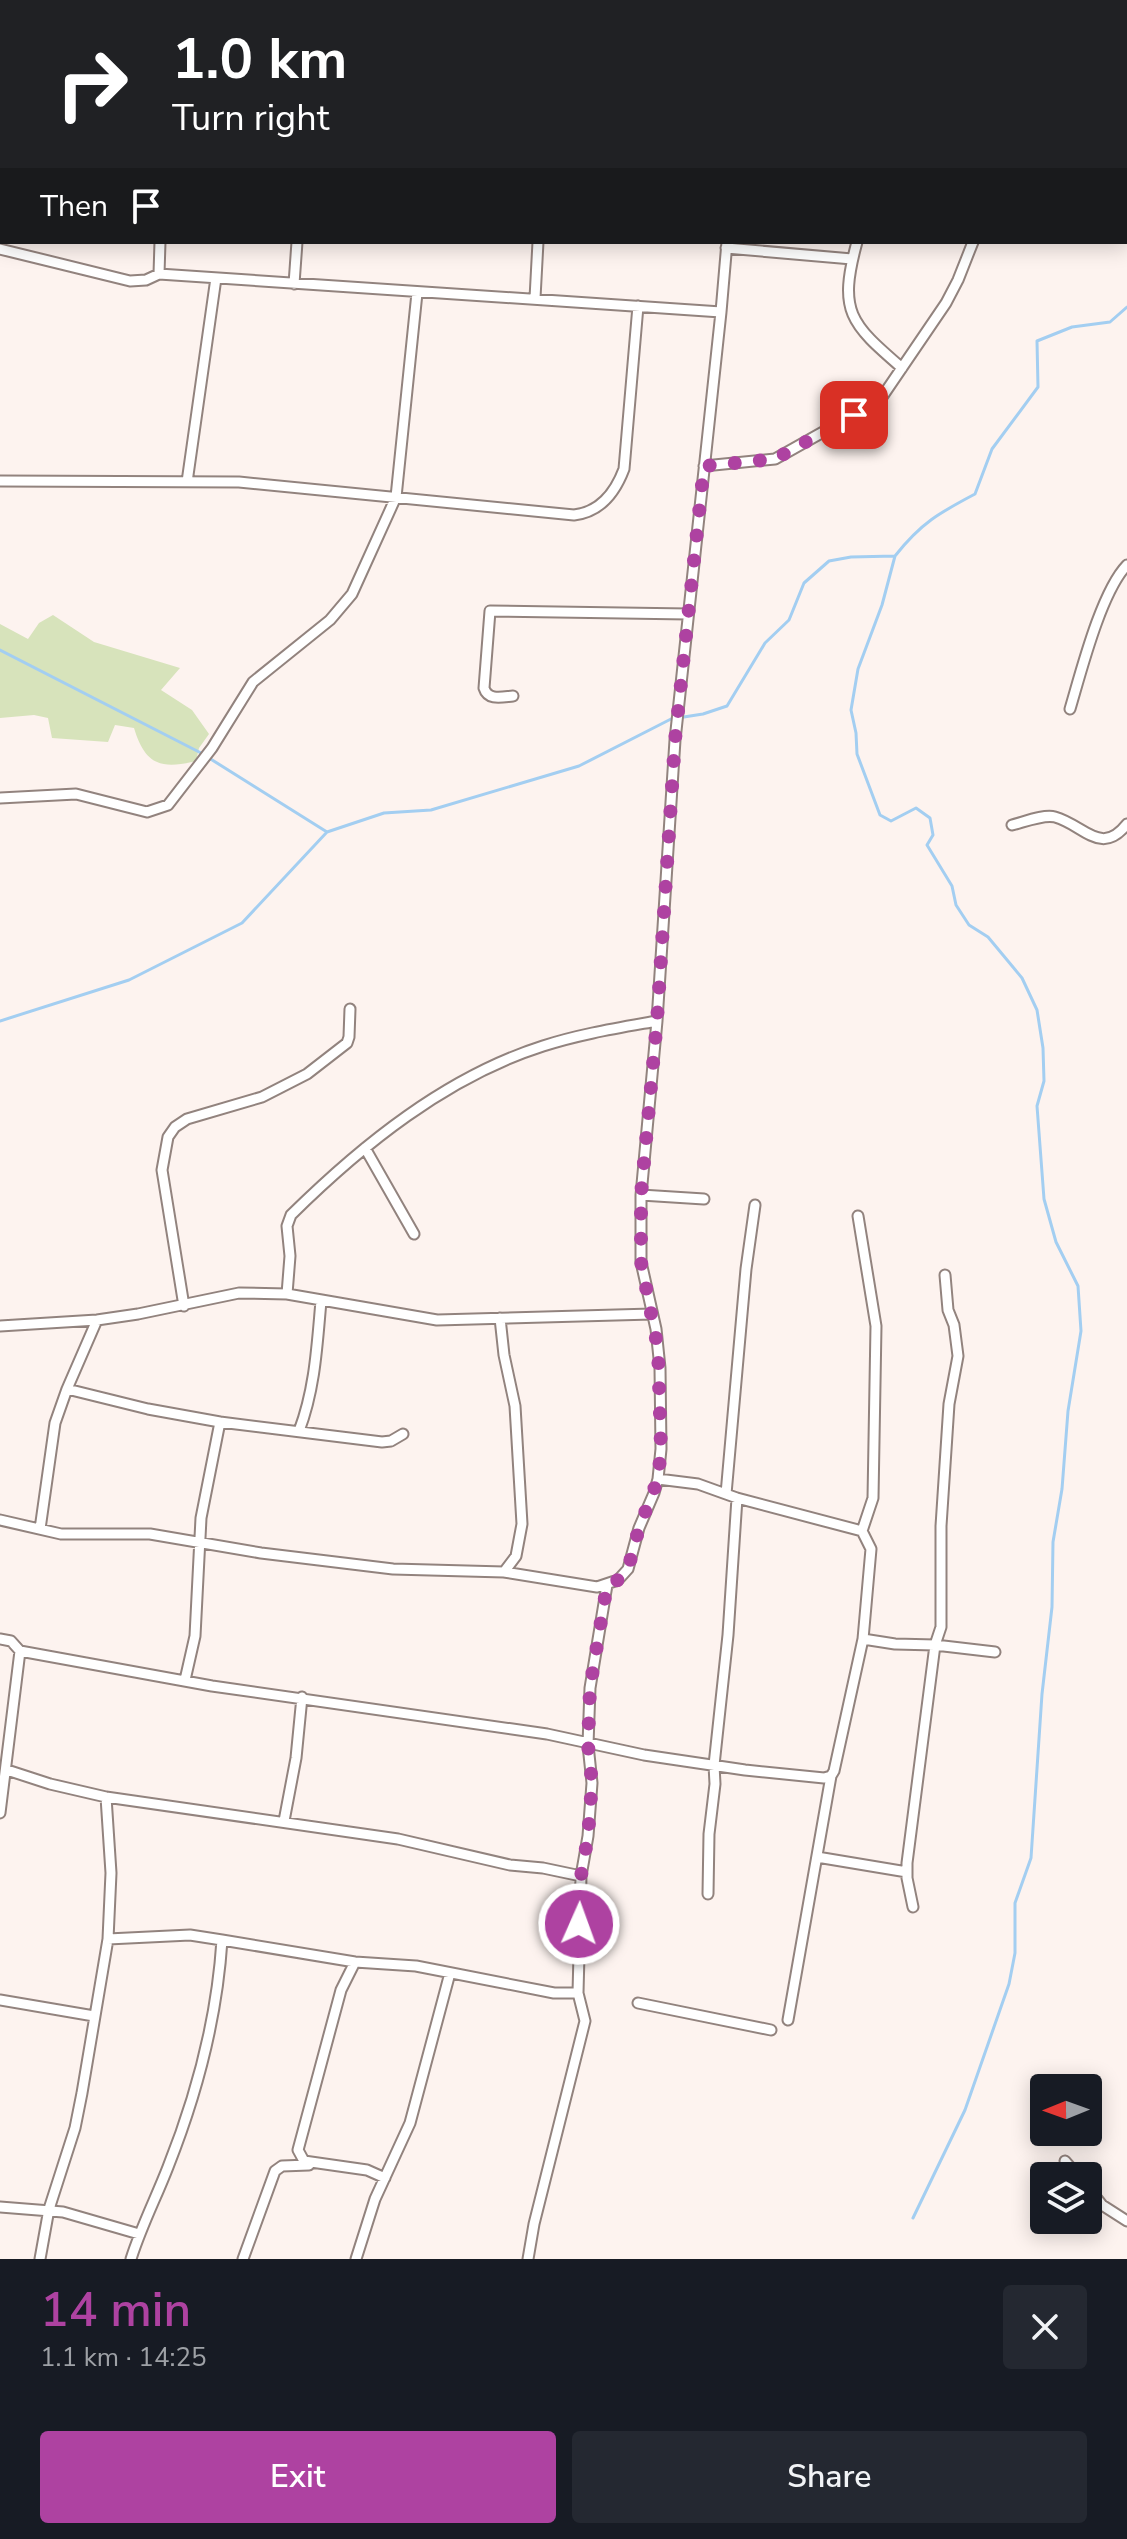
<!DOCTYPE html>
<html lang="en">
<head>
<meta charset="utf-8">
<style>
	body { margin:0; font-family:"Nunito Sans",sans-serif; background:#242831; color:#f1f3f6; height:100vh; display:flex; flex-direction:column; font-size:30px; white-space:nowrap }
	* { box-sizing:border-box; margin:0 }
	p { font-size:26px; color:#9ea1a6 }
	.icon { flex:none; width:44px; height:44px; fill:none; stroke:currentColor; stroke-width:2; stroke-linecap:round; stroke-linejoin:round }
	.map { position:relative; height:2259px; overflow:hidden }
	.side { display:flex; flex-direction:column; background:#171b24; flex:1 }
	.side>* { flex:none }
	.banner { position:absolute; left:0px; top:0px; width:1128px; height:244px; box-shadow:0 4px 20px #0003; background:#202124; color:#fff; overflow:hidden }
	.needle { width:52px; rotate:269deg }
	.controls { position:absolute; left:1030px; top:2074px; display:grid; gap:16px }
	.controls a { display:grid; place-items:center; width:72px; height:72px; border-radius:8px; background:#171b24; box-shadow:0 4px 20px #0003; font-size:40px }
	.pin { position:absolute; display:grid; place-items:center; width:68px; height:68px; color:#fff; margin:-34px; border-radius:16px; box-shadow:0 4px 12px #0006 }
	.me { position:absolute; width:88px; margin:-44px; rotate:2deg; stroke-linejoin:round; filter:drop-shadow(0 0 6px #0008) }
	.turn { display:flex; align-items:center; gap:28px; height:168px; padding:0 40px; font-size:36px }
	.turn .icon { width:104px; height:104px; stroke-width:2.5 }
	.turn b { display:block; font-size:56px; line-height:68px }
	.then { display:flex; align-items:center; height:76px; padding:0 40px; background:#0003; gap:16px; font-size:30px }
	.round { display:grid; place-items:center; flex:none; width:84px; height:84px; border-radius:8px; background:#242831 }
	.overview { display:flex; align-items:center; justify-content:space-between; height:136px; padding:0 40px }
	h1 { font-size:48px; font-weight:600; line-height:60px; color:#ae42a1 }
	.cta { display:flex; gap:16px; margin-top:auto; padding:16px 40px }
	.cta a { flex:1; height:92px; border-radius:8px; background:#ae42a1; color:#fff; font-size:32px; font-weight:600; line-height:92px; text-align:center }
	.cta a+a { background:#242831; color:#f1f3f6 }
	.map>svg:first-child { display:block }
	.green { fill:#d7e3bb }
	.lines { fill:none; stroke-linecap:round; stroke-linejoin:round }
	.stream { stroke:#a3cef1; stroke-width:3 }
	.minor-casing { stroke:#92837e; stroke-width:13 }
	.minor { stroke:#fff; stroke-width:9 }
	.route { stroke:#ae42a1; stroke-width:14; stroke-dasharray:0 25.2 }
</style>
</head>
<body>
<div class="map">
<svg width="1127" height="2259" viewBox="0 0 1127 2259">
	<rect width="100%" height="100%" fill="#fdf3ef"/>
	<path class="green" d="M53,615l41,27 86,26 -19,22 31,20 17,24 -10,14 -3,13c-36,9 -51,3 -62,-33l-19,-3 -7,17 -56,-4 -4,-20 -14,-3 -34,3v-94l28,15 11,-16z"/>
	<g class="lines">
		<path class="stream" d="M895,556l-13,49 -24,64 -7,41 5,23 1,21 23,61 11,6 25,-13 14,10 3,17 -6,10 25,41 4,19 13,20 19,12 34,41 15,32 6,38 1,33 -7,25 7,93 12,43 22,44 3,45 -13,80 -6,78 -9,53 -1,65 -10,87 -11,164 -16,45v50l-6,31 -44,126 -52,108
			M0,650l203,104
			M209,758l118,74
			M0,1021l129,-41 113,-57 85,-91 57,-19 47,-3 148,-44 92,-47 32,-5 24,-8 38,-63 24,-23 15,-37 25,-22 22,-4 44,-1c26,-33 44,-43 80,-62l17,-45 46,-62 -1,-46 35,-14 38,-5 17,-15"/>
		<defs>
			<path id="minor" d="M1020,0l4,2
				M53,2v-2
				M181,2l1,-2
				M313,2v-2
				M454,2v-2
				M645,2v-2
				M746,2l1,-2
				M910,2v-2
				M1045,2v-2
				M857,242c-19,70 -7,81 45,126
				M726,248l126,11
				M0,249l130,32 16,-1 13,-6 562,38
				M159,274l1,-32
				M294,284l3,-42
				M535,298l3,-56
				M704,466l71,-7 105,-59 66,-97 12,-23 15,-38
				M0,481l239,1 335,33c26,-3 41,-22 50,-46l14,-163
				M187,482l29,-204
				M513,696c-11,1 -25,5 -29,-8l6,-77 198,3
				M1070,709c11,-37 31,-117 57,-144
				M0,798l76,-4 71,18 21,-7 44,-57 41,-66 77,-62 22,-26 44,-97 21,-204
				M1012,825c12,-3 32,-11 43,-8 29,8 46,40 72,7
				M365,1148l49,86
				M641,1195l16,-174 18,-281 46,-428 6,-70
				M858,1216l18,110 -3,172 -11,33
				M287,1294l150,26 215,-6
				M184,1306l-22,-136 6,-33 7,-10 12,-8 75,-22 45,-23 40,-31 2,-6 1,-28
				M500,1318l4,37 11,51 7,118 -6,32 -12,16
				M0,1326l97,-6 41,-6 101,-21 48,1 3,-38 -3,-30 4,-11c71,-70 155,-138 252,-169 37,-12 75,-18 114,-25
				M67,1389l81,20 72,13
				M299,1431c16,-42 18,-85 22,-130
				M658,1479l40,5 39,14 125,33 9,18 -8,90 32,5 40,1 6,-18v-101l8,-122 9,-48 -4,-31 -6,-15 -3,-35
				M726,1494l20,-225 9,-64
				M0,1520l61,14h89l111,19 132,16 111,3 93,15 21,-7 10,-11 11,-41 15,-35 4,-14 3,-30 -1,-81 -4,-39 -15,-67v-67l63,4
				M40,1529l15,-106 12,-34 30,-69
				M0,1639l11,2 9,10 192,35 335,48 97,21 101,15 79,8 7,-2 3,-5 29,-132
				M185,1680l10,-44 6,-118 19,-96 162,20 9,-1 12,-7
				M7,1770l43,14 56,13 292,42 112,26 33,3 38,8
				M0,1813l20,-162
				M284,1821l12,-63 6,-61
				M817,1857l90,15
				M708,1894l1,-60 6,-50 -1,-19 14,-130 9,-137
				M913,1907l-6,-29v-15l28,-218 60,7
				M108,1939l82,-4 32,5c-5,79 -25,154 -54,227 -12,31 -27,60 -37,92
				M222,1940l133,22 61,4 138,27h24l3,-117 7,-40 4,-53 -4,-38 2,-57 17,-103
				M355,1962l-14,28 -43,160 6,11 63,9 18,8
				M0,2000l94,16
				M638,2003l133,27
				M788,2020l43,-244
				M1065,2161l13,15
				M1088,2187l14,18 25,16
				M0,2207l63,5 76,22
				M40,2259l9,-50 26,-81 7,-35 26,-154 3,-66 -5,-76
				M243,2259l32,-88 7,-5 27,-1
				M356,2259l19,-60 35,-76 40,-150
				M528,2259l6,-35 51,-203 -7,-28"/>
		</defs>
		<use href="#minor" class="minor-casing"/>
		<use href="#minor" class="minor"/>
	</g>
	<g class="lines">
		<path class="route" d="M579,1924l2,-48 7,-40 4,-53 -4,-38 2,-57 17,-103 11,-5 10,-11 11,-41 19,-49 3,-30 -3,-100 -17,-87v-67l16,-174 18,-281 29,-274 71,-7 79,-44"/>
	</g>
</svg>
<div class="controls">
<a><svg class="needle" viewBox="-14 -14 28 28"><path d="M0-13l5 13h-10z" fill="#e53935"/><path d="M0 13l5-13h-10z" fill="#9ea1a6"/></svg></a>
<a><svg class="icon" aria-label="layers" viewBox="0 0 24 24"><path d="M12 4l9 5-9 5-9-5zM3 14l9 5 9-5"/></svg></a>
</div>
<div class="pin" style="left:854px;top:415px;background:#d93025"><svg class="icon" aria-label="arrive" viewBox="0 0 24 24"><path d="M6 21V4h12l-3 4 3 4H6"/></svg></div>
<svg class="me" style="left:579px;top:1924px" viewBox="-20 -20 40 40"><circle r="17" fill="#ae42a1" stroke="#fff" stroke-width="3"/><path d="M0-11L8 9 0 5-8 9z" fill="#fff"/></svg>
<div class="banner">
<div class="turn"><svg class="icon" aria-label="right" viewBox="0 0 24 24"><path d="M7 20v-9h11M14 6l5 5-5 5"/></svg><div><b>1.0 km</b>Turn right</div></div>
<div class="then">Then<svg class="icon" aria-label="arrive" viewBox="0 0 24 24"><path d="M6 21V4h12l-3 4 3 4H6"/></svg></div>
</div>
</div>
<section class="side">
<div class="overview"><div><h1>14 min</h1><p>1.1 km · 14:25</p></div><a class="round"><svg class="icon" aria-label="close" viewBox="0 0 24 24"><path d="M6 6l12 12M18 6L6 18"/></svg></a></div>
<div class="cta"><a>Exit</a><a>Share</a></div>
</section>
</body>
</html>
